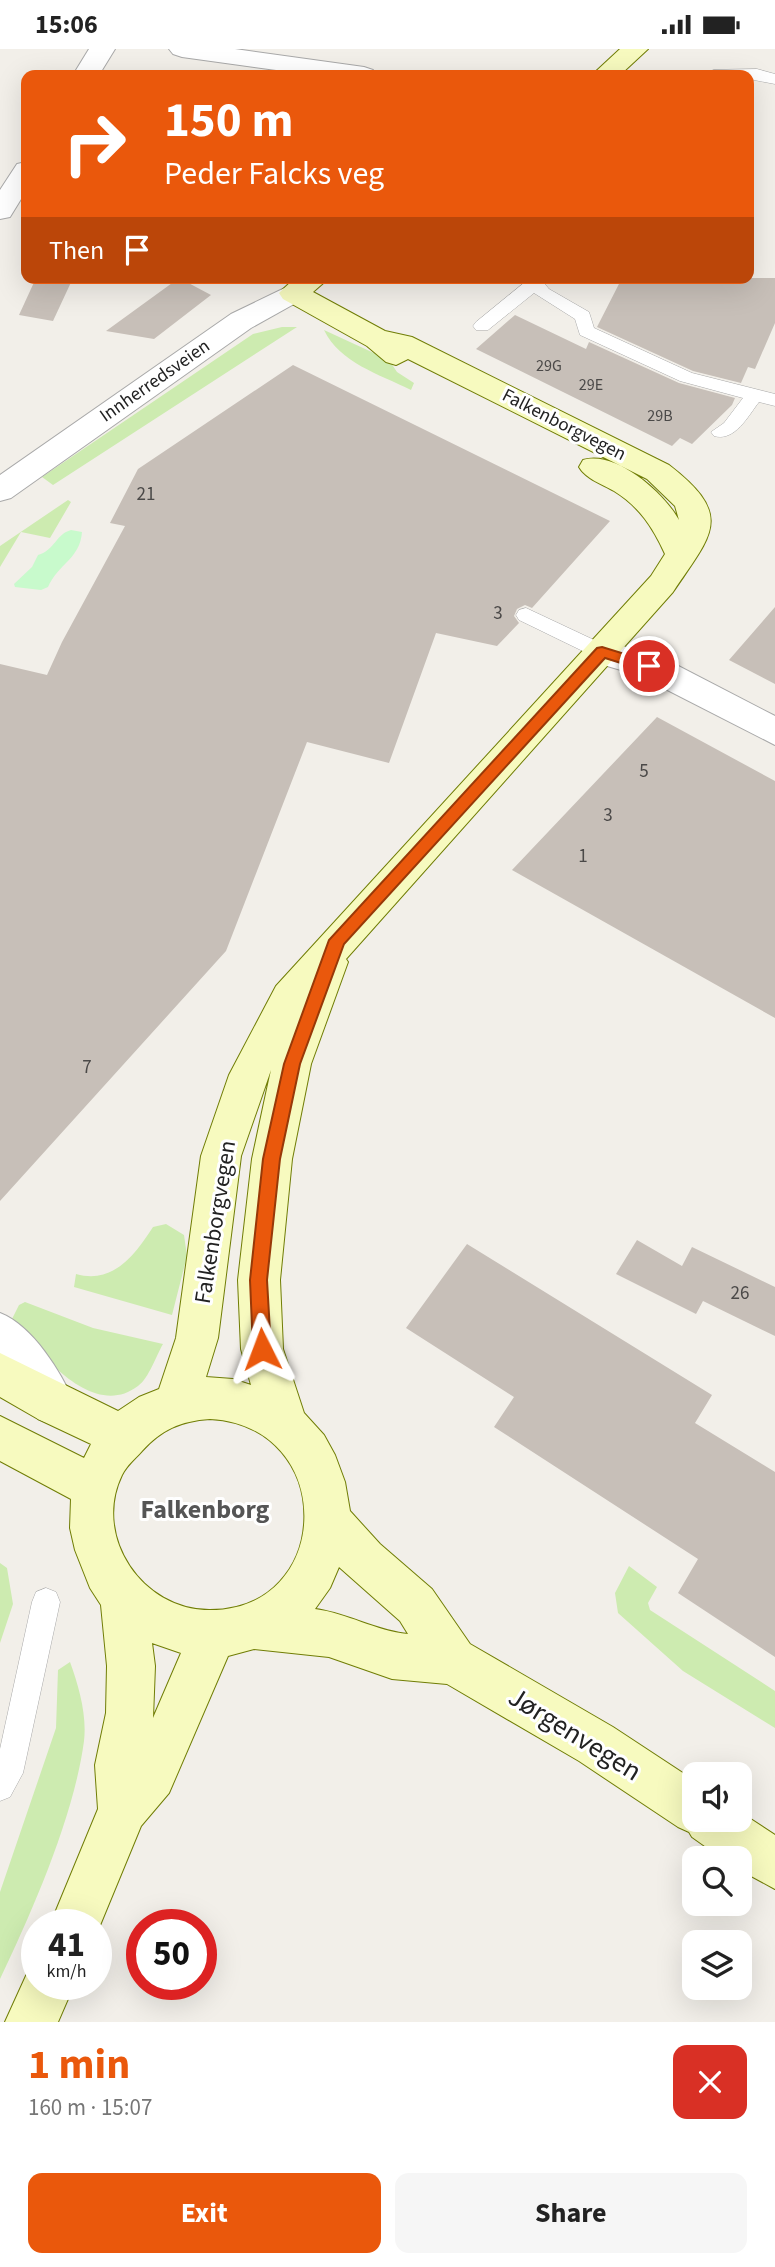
<!DOCTYPE html>
<html lang="en">
<head>
<meta charset="utf-8">
<style>
	body { margin:0; font-family:"Source Sans 3",sans-serif; background:#f6f6f6; color:#222; height:100vh; display:flex; flex-direction:column; font-size:26px; white-space:nowrap }
	* { box-sizing:border-box; margin:0 }
	p { font-size:23px; color:#767676 }
	.icon { flex:none; width:38px; height:38px; fill:none; stroke:currentColor; stroke-width:2; stroke-linecap:round; stroke-linejoin:round }
	.map { position:relative; height:1973px; overflow:hidden }
	.side { display:flex; flex-direction:column; background:#fff; flex:1 }
	.side>* { flex:none }
	.guide { position:absolute; left:21px; top:21px; width:733px; height:214px; border-radius:14px; box-shadow:0 7px 28px #0002; background:#ea580c; color:#fff; overflow:hidden }
	.buttons { position:absolute; left:682px; top:1713px; display:grid; gap:14px }
	.buttons a { display:grid; place-items:center; width:70px; height:70px; border-radius:14px; background:#fff; box-shadow:0 7px 28px #0002; font-size:35px }
	.speed { position:absolute; left:21px; top:1860px; display:flex; gap:14px; font-size:35px; font-weight:700; text-align:center }
	.speed>* { display:grid; place-content:center; width:91px; height:91px; border-radius:50%; background:#fff; box-shadow:0 7px 28px #0002; line-height:1 }
	.speed small { font-size:18px; font-weight:400 }
	.speed .limit { border:10px solid #d22; background:#fff; color:#111 }
	.pin { position:absolute; display:grid; place-items:center; width:60px; height:60px; color:#fff; margin:-30px; border:4px solid #fff; border-radius:50%; box-shadow:0 2px 7px #0007 }
	.me { position:absolute; width:77px; margin:-38px; rotate:357deg; stroke-linejoin:round; filter:drop-shadow(0 0 5px #0008) }
	.turn { display:flex; align-items:center; gap:24px; height:147px; padding:0 28px; font-size:32px }
	.turn .icon { width:91px; height:91px; stroke-width:2.5 }
	.turn b { display:block; font-size:49px; line-height:60px }
	.then { display:flex; align-items:center; height:66px; padding:0 28px; background:#0003; gap:14px; font-size:26px }
	.round { display:grid; place-items:center; flex:none; width:74px; height:74px; border-radius:14px; background:#f6f6f6 }
	.overview { display:flex; align-items:center; justify-content:space-between; height:119px; padding:0 28px }
	h1 { font-size:42px; font-weight:700; line-height:52px; color:#ea580c }
	.button { display:flex; gap:14px; margin-top:auto; padding:14px 28px }
	.button a { flex:1; height:80px; border-radius:14px; background:#ea580c; color:#fff; font-size:28px; font-weight:700; line-height:80px; text-align:center }
	.button a+a { background:#f6f6f6; color:#222 }
	.status { display:flex; justify-content:space-between; align-items:center; height:49px; padding:0 35px; background:#fff; direction:ltr }
	.status svg { height:19px; fill:currentColor }
	.map>svg:first-child { display:block }
	.grass { fill:#cdebb0 }
	.park { fill:#c8facc }
	.building { fill:#c7bfb8 }
	.lines { fill:none; stroke-linecap:round; stroke-linejoin:round }
	.lane-casing { stroke:#a9a9a9; stroke-width:1 }
	.street-casing { stroke:#a9a9a9; stroke-width:2 }
	.secondary-casing { stroke:#707d05; stroke-width:2 }
	.lane { fill:#fff; fill-rule:evenodd }
	.street { fill:#fff; fill-rule:evenodd }
	.secondary { fill:#f7fabf; fill-rule:evenodd }
	.route { fill:#ea580c; stroke:#983908; stroke-width:2 }
	.labels { text-anchor:middle; dominant-baseline:central; stroke-width:6; stroke-linejoin:round; paint-order:stroke }
	.far-number-label { font-size:16px; fill:#4b4948 }
	.far-street-label { font-size:19px; fill:#222; stroke:#fff }
	.number-label { font-size:19px; fill:#4b4948 }
	.street-label { font-size:23px; fill:#222; stroke:#fff }
	.quarter-label { font-size:26px; font-weight:bold; fill:#555; stroke:#fff }
	.near-street-label { font-size:28px; fill:#222; stroke:#fff }
</style>
</head>
<body>
<div class="status"><b>15:06</b><svg viewBox="0 0 49 12"><path d="M0 12V9h3v3zM5 12V6h3v6zM10 12V3h3v9zM15 12V0h3v12zM26 1h20v11H26zM47 4h2v5h-2z"/></svg></div>
<div class="map">
<svg width="775" height="1973" viewBox="0 0 775 1973">
	<rect width="100%" height="100%" fill="#f2efe9"/>
	<path class="grass" d="M282,278h15l-244,158 -11,-8 211,-143z
		M324,281l65,30 8,12 17,11 -3,7c-32,-16 -71,-27 -87,-60z
		M68,451l3,2 -21,36 -29,-6 -21,35v-21z
		M166,1175l18,11 3,21 -15,59 -98,-28 2,-13c38,11 60,-21 77,-47z
		M25,1253l68,26 70,16c-7,12 -14,34 -25,42 -46,35 -98,-34 -127,-65l8,-16z
		M0,1514l7,5 6,36 -13,39z
		M629,1517l28,21 -9,16 2,7 125,81v37l-92,-57 -65,-58 -3,-20z
		M70,1613c9,25 17,53 14,79 -10,75 -51,169 -84,238v-87l56,-164 2,-58z"/>
	<path class="park" d="M71,481l11,2c-2,27 -24,32 -34,55l-7,3 -26,-3 -1,-3 18,-17 6,-12c17,-5 18,-21 33,-25z"/>
	<path class="building" d="M36,229h37l-20,43 -34,-6z
		M179,229l32,17 -57,44 -48,-8z
		M622,229h153v45l-20,46 -7,-2 -7,16 -48,-12 -96,-44z
		M515,266l71,34 3,-7 90,41 56,15 -3,7 -40,39 -12,-6 -8,8 -196,-97z
		M293,316l317,156 -78,87 -7,-3 -8,4 -3,7 5,7 -22,23 -61,-13 -47,130 -82,-21 -81,209 -226,250v-537l47,11 15,-33 63,-116 -15,-3 28,-54z
		M775,558v77l-46,-24z
		M657,668l118,64v237l-263,-148z
		M637,1191l45,26 10,-19 83,40v49l-72,-35 -7,13 -80,-40z
		M467,1195l245,151 -17,28 80,49v185l-97,-64 20,-34 -204,-132 20,-30 -108,-69z"/>
	<g class="lines">
		<defs>
			<path id="lane" d="M757,20l18,5v10l-26,-5v-4h-44l8,-5z
				M530,229h18l-4,5 5,6 40,23 5,16 98,45 83,21v12l-16,-4c-11,14 -24,40 -45,34l-3,-4 13,-9 19,-25 -63,-17 -100,-46 -5,-16 -41,-26 -46,37h-12l-3,-4 3,-4z
				M526,559l83,39 3,5 -3,5 -7,2 -7,-2 -76,-37 -3,-5 3,-5z
				M46,1539l10,4 4,10 -37,171 -13,24 -10,4v-52l32,-147 4,-10z"/>
			<path id="street" d="M89,0h26l-16,26h-26z
				M169,0h66l129,18 9,3 4,5h-64l-131,-18 -9,-3z
				M26,113v29l-16,26 -10,2v-29l17,-26z
				M293,235l10,3 4,6 -4,6 -52,29 -240,170 -11,3v-26l231,-161z
				M602,591l59,17 114,59v29l-137,-70 -48,-14 -5,-9 5,-9z
				M0,1264c33,13 61,59 75,91l-7,15 -15,6 -15,-6 -38,-57z"/>
			<path id="secondary" d="M620,0h28l-28,26h-28z
				M295,229h34l-16,14 72,39 27,6 257,128c66,51 43,69 4,127l-327,367 2,3 -37,102 -19,95 -12,121 3,69 21,64 20,22 11,20 10,27 5,29 30,33 52,45 38,55 143,83 82,54v39h45v-8l35,23v54l-35,-19v-11h-17l-31,-22 -3,-5 -11,-5 -99,-66 -132,-77 -55,-5 -63,-22 -75,-8 -26,7 -59,137 -28,33 -45,109v-10h-46l48,-116 -3,-44 11,-52 1,-47 -6,-61 -11,-17 -15,-38 -5,-22 1,-29 -71,-38v-45l84,42 7,-14 -53,-25 -38,-22v-44l118,58 21,-14 20,-8 17,-51 25,-182 28,-81 47,-89 375,-410 14,-22c-12,-26 -25,-47 -51,-63 -12,-7 -28,-12 -35,-24l4,-7c33,-10 81,33 96,60l-4,-14 -28,-27 -239,-120 -12,6 -10,-3 -19,-16 -84,-47 -4,-6zM271,1021l-19,89 -14,121 3,69 10,36 -18,-6 -27,-2 12,-39 23,-182zM210,1370c128,7 124,192 -1,191 -66,0 -117,-73 -87,-135 5,-10 13,-16 20,-24 19,-21 38,-30 68,-32zM339,1518l61,54 8,13c-32,-3 -61,-21 -93,-25l15,-21zM152,1594l29,10 -28,65 2,-52z
				M37,1915v21h37l-16,37h-53l25,-55z"/>
		</defs>
		<use href="#lane" class="lane-casing"/>
		<use href="#street" class="street-casing"/>
		<use href="#secondary" class="secondary-casing"/>
		<use href="#lane" class="lane"/>
		<use href="#street" class="street"/>
		<use href="#secondary" class="secondary"/>
	</g>
	<path class="route" d="M602,598l52,16 2,3 -7,6 -44,-14 -261,286 -44,120 -20,95 -13,121 4,69 -3,6 -6,3 -6,-3 -3,-6 -3,-69 13,-121 21,-95 45,-124 268,-292z"/>
	<g class="labels">
		<g class="far-number-label">
			<text x="549" y="317">29G</text>
			<text x="591" y="336">29E</text>
			<text x="660" y="367">29B</text>
		</g>
		<g class="far-street-label">
			<text transform="translate(155 332) rotate(-35)">Innherredsveien</text>
			<text transform="translate(564 376) rotate(27)">Falkenborgvegen</text>
		</g>
		<g class="number-label">
			<text x="146" y="445">21</text>
			<text x="498" y="564">3</text>
			<text x="644" y="722">5</text>
			<text x="608" y="766">3</text>
			<text x="583" y="807">1</text>
			<text x="87" y="1018">7</text>
			<text x="740" y="1244">26</text>
		</g>
		<g class="street-label">
			<text transform="translate(215 1173) rotate(-81)">Falkenborgvegen</text>
		</g>
		<g class="quarter-label">
			<text x="205" y="1460">Falkenborg</text>
		</g>
		<g class="near-street-label">
			<text transform="translate(575 1685) rotate(32)">Jørgenvegen</text>
		</g>
	</g>
</svg>
<div class="buttons">
<a><svg class="icon" aria-label="sound" viewBox="0 0 24 24"><path d="M4 9h4l5-4v14l-5-4H4zM17 9q2 3 0 6"/></svg></a>
<a><svg class="icon" aria-label="search" viewBox="0 0 24 24"><circle cx="10" cy="10" r="6"/><path d="M15 15l6 6"/></svg></a>
<a><svg class="icon" aria-label="layers" viewBox="0 0 24 24"><path d="M12 4l9 5-9 5-9-5zM3 14l9 5 9-5"/></svg></a>
</div>
<div class="speed"><div>41<small>km/h</small></div><div class="limit">50</div></div>
<div class="pin" style="left:649px;top:617px;background:#d93025"><svg class="icon" aria-label="arrive" viewBox="0 0 24 24"><path d="M6 21V4h12l-3 4 3 4H6"/></svg></div>
<svg class="me" style="left:262px;top:1300px" viewBox="-20 -20 40 40"><path d="M0-17L14 15 0 8-14 15z" fill="#ea580c" stroke="#fff" stroke-width="4"/></svg>
<div class="guide">
<div class="turn"><svg class="icon" aria-label="right" viewBox="0 0 24 24"><path d="M7 20v-9h11M14 6l5 5-5 5"/></svg><div><b>150 m</b>Peder Falcks veg</div></div>
<div class="then">Then<svg class="icon" aria-label="arrive" viewBox="0 0 24 24"><path d="M6 21V4h12l-3 4 3 4H6"/></svg></div>
</div>
</div>
<section class="side">
<div class="overview"><div><h1>1 min</h1><p>160 m · 15:07</p></div><a class="round" style="background:#d93025;color:#fff"><svg class="icon" aria-label="close" viewBox="0 0 24 24"><path d="M6 6l12 12M18 6L6 18"/></svg></a></div>
<div class="button"><a>Exit</a><a>Share</a></div>
</section>
</body>
</html>
